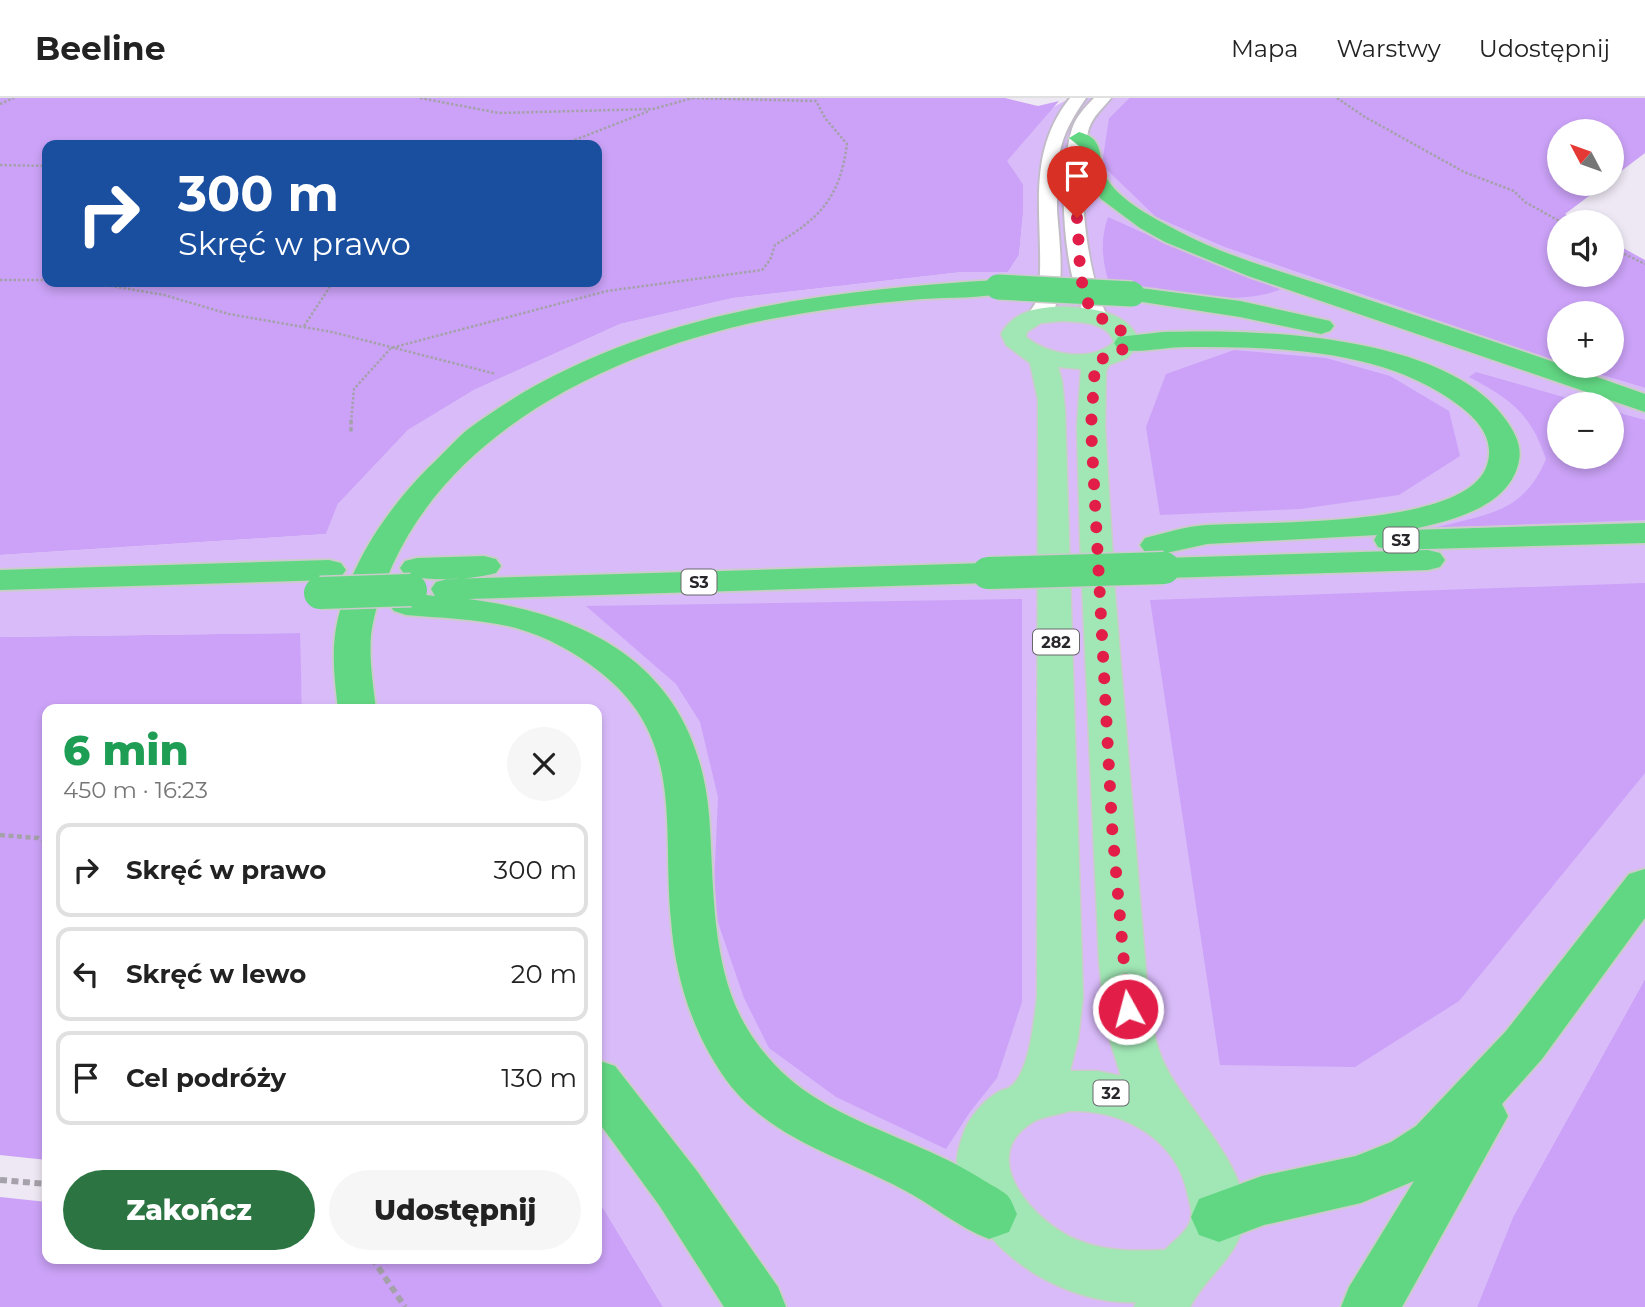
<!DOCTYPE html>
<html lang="pl">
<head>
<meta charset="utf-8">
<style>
	body { margin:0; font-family:Montserrat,sans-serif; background:#f6f6f6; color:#222; height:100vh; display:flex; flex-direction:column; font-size:26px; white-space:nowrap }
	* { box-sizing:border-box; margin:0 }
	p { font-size:23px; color:#767676 }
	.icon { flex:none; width:38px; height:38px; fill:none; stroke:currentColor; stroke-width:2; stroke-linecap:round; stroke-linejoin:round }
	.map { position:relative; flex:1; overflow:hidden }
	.panel { position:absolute; left:42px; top:606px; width:560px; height:560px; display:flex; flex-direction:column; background:#fff; border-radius:14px; box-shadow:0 4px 10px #0003 }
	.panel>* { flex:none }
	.guide { position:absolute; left:42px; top:42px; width:560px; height:147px; border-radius:14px; box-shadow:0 4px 10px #0003; background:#1a4fa0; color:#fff; overflow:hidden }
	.needle { width:46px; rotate:311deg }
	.fabs { position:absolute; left:1547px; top:21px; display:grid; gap:14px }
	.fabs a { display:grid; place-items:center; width:77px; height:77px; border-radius:50%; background:#fff; box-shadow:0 4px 10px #0003; font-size:35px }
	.pin { position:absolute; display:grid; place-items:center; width:60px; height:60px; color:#fff; margin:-72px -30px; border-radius:50% 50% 50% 0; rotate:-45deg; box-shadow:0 0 7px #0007 }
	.pin .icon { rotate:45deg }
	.me { position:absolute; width:77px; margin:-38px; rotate:353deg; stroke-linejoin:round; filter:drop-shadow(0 0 5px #0008) }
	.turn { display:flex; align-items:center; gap:24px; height:147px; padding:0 21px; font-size:32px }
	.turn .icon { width:91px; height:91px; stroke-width:2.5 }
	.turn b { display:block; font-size:49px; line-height:60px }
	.round { display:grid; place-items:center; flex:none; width:74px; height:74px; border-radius:37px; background:#f6f6f6 }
	.overview { display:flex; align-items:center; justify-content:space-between; height:119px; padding:0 21px }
	h1 { font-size:42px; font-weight:800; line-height:52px; color:#1e9e55 }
	.cta { display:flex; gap:14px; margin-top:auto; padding:14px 21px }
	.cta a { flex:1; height:80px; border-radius:42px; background:#2c7542; color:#fff; font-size:28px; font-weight:800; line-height:80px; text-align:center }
	.cta a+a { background:#f6f6f6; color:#222 }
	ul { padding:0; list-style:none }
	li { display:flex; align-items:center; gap:21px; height:94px; margin:0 14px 10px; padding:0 7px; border:4px solid #e0e0e0; border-radius:14px }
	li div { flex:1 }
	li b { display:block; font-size:26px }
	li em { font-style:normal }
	header { display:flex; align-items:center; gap:42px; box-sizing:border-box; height:98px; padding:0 35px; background:#fff; border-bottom:2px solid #e0e0e0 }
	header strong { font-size:33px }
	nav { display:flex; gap:38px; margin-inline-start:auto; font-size:24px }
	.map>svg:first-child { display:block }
	.green { fill:#d9bbfa; fill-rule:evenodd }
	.forest { fill:#cba2f7; fill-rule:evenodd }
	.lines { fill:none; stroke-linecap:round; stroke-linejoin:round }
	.secondary-casing { stroke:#c1bcc7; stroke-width:4 }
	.primary-casing { stroke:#cbcbcc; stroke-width:3 }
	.highway-casing { stroke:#cbcbcc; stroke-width:4 }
	.path-far3 { stroke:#a5a1aa; stroke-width:2.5; stroke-dasharray:2.5 2; stroke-linecap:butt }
	.path-far2 { stroke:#a5a1aa; stroke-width:3.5; stroke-dasharray:4.5 2.5; stroke-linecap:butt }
	.path-far1 { stroke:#a5a1aa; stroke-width:4.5; stroke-dasharray:5 3.5; stroke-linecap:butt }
	.path { stroke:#a5a1aa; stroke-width:6; stroke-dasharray:7 4.5; stroke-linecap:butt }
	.secondary { fill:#fff; fill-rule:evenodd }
	.primary { fill:#a1e7b5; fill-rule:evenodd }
	.highway { fill:#62d783; fill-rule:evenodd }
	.highway-bridge-far1-casing { stroke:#cbcbcc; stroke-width:28; stroke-linecap:butt }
	.highway-bridge-casing { stroke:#cbcbcc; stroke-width:35; stroke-linecap:butt }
	.highway-bridge-far1 { stroke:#62d783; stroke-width:25 }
	.highway-bridge { stroke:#62d783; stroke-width:32 }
	.route { stroke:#e11d48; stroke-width:12; stroke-dasharray:0 21.6 }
	.labels { text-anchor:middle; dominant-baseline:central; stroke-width:7; stroke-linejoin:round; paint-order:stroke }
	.shield { fill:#fff; stroke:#68676a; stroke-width:2 }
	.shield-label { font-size:16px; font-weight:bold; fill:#28262a }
</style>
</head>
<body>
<header>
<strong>Beeline</strong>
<nav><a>Mapa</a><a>Warstwy</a><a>Udostępnij</a></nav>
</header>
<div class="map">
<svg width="1645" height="1209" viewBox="0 0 1645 1209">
	<rect width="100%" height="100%" fill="#eee8f4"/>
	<path class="green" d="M1074,0h55l-20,20 118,130 332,114v4h12l74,22v591l-132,238 -36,90h-814l-66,-109v-489h-295l-3,-76 -299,4v-82l326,-21 12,-30 70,-74 66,-40 146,-66 113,-26 229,-26h46l11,-17 4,-41v-30l-17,-23c19,-23 38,-56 68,-63zM1559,306h53v53h-53z"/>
	<path class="forest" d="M0,0h1005l33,8 21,-5 -52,60 16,23v30l-4,41 -11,17h-46l-229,26 -113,26 -146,66 -66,40 -70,74 -12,30 -326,21zM47,47h550v137h-550z
		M1129,0h516v55l-33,25v-47h-53v53h46l-40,30 13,8h-19v53h53v-33l33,18v128l-74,-22h41v-53h-53v49l-332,-114 -71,-31 -54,-52 7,-47z
		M1108,119l80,36 95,35c-46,22 -123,1 -174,-5 -7,-23 -9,-43 -1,-66z
		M1234,252l92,8 64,18 59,35 11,45 -61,39 -99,14 -140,6 -14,-88 20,-53z
		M1476,274l112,32h-29v53h53v-46l33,9v100l-211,8c52,-14 89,-14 112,-69 -15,-45 -35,-60 -77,-82z
		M1645,485v190l-186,228 -104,66 -135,-2 -70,-465z
		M1022,501v403l-25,76 -27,34 -24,37 -110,-52 -67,-49 -25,-50 -31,-90 5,-111 -18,-75 -24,-38 -90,-78z
		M300,535l2,76h-255v451l-47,-5v-518z
		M1645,881v328h-168l36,-90z
		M0,1099l47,5v56h550v-60l66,109h-663z"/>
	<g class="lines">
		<defs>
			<path id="secondary" d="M1070,0h16c-13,19 -23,35 -27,58 -2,18 -2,36 -2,54 1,24 17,122 -27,111l-3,-5 8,-12 4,-14c6,-69 -16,-133 31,-192z
				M1094,0h17c-8,10 -18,18 -22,30 -14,48 -3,146 19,190l-3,5h-16l-3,-5c-23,-48 -29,-138 -14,-189 4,-12 13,-22 22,-31z"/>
			<path id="primary" d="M1070,209c28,2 59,6 70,36l-13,15 -18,7 -3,6 -1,56 10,166 32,391c3,28 6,58 19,83 20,42 87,103 78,155 -6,35 -39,55 -54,85h-56l2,-5c-68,3 -150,-45 -172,-111 -2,-7 -7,-17 -7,-25 -1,-9 3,-23 6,-31 5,-17 22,-36 37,-44 3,-2 7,-1 10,-4 20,-14 24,-68 27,-90l1,-597 -8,-37 -24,-18 -5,-11c14,-25 42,-28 69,-27zM1061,223c18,1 46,0 53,21 -23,21 -66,13 -88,-5l1,-5 14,-9zM1058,269l23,2 -4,58 3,111 19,423 7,67 15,48 -24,-5h-27l8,-32 5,-42 -18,-587 -3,-29zM1069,1013c54,-2 109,28 119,85 2,8 6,19 2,26 -4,11 -18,20 -25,28 -30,1 -57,2 -85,-9 -42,-15 -107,-83 -47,-119 10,-6 25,-7 36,-11z"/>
			<path id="highway" d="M1079,34c30,8 15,28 30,50 16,22 45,36 69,49 53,28 113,43 170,62 100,33 199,66 297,101v18l-397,-136 -83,-34 -25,-14 -39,-29 -18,-27 -4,-26 -10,-8z
				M998,182l9,2 3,5 -3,5c-27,7 -57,5 -85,7 -52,4 -105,11 -157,21 -145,30 -307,103 -372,244 -10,22 -19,47 -22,71 -2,25 2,49 5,74h-38c-3,-25 -6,-50 -3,-74 9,-63 50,-124 94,-168 13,-12 25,-26 38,-37 153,-115 346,-139 531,-150z
				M1132,189l108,14 90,20 4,5 -4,5 -9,3 -81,-17 -117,-18 -3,-5 3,-5z
				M1163,234c94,-3 284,2 343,88 10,14 17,28 12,45 -12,44 -70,56 -108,65l235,-7v20l-255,7 -12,-3 -4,-7 3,-5 -170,9 -50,11 -12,-3 -5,-7 5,-7c21,-5 41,-12 62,-13 56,-4 260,4 280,-60 8,-25 -8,-44 -26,-58 -76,-59 -183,-60 -275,-60 -22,0 -48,7 -68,2l-4,-6 4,-6z
				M1428,452l12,3 5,7 -5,7 -12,3 -264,8 -12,-3 -5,-7 5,-7 12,-3z
				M484,458l12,3 5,7 -5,7c-27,7 -64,9 -91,2l-5,-7 5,-7 12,-3z
				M329,462l12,3 5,7 -5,7 -12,3 -329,10v-20z
				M988,465l12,3 5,7 -5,7 -12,3 -520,16c138,18 235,80 242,230 4,65 2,143 38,201 18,29 41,52 71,70 51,31 110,46 161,78 9,6 20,11 27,17 5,5 7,13 10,19l-8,18 -20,7c-32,-12 -57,-35 -87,-50 -64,-34 -137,-51 -180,-115 -31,-46 -47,-99 -51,-154 -9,-94 14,-182 -71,-248 -25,-20 -53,-35 -84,-44 -35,-9 -74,-10 -110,-13l-12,-4 -6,-7 6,-7 12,-4 29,3 -4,-7 5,-7 12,-3z
				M1645,771v49l-103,141 -40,45 6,12 -106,191h-61l8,-20 65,-106 -53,22 -97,22 -45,17 -20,-7 -8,-18 8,-18 63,-23 94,-20 35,-14 25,-16 90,-95 123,-157z
				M597,962l18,6 82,105 81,116 8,20h-62l-65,-102 -62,-85z"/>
		</defs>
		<use href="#secondary" class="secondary-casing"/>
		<use href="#primary" class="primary-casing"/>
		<use href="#highway" class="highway-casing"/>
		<path class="path-far3" d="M420,0l79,15 154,-4 40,-11
			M1337,0l28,19 99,55 50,19 11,11 36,20
			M0,6l14,-6
			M562,47l87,-34
			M0,67l47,1
			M1612,150l33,16
			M0,182h47
			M88,184l76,13 65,19 103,18 164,42
			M304,228l29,-44
			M351,324l3,-33 37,-41 216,-57 155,-21 8,-10 5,-15c45,-27 65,-47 72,-101l-22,-26 -9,-17 -126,-3"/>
		<path class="path-far2" d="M351,322v13"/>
		<path class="path-far1" d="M0,737l38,3 9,5"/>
		<path class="path" d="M0,1082l47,4
			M372,1160l33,49"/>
		<use href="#secondary" class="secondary"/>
		<use href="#primary" class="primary"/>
		<use href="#highway" class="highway"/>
		<defs>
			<path id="highway-bridge-far1" d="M998,189l134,7"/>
			<path id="highway-bridge" d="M988,475l176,-5
				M320,495l91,-3"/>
		</defs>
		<use href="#highway-bridge-far1" class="highway-bridge-far1-casing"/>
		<use href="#highway-bridge" class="highway-bridge-casing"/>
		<use href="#highway-bridge-far1" class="highway-bridge-far1"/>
		<use href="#highway-bridge" class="highway-bridge"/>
	</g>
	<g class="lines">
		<path class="route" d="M1077,120c3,28 0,67 14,91 7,13 41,18 34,36 -4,12 -23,9 -30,20l-4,62 21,399 16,183"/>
	</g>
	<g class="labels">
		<g class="shield">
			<rect x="1383.5" y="429.5" width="35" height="25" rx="5"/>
			<rect x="681.5" y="471.5" width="35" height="25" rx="5"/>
			<rect x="1033" y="531.5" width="46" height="25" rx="5"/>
			<rect x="1093.5" y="982.5" width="35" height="25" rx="5"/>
		</g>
		<g class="shield-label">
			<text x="1401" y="442">S3</text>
			<text x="699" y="484">S3</text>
			<text x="1056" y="544">282</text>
			<text x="1111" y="995">32</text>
		</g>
	</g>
</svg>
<div class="fabs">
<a><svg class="needle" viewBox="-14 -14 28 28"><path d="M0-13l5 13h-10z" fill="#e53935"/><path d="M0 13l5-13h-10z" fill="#767676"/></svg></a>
<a><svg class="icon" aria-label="sound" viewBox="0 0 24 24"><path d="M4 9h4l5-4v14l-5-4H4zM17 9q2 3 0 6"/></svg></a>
<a>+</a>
<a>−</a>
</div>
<div class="pin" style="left:1077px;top:120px;background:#d93025"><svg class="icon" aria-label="arrive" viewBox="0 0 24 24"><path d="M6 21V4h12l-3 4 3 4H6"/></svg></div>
<svg class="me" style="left:1128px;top:911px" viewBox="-20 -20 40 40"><circle r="17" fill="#e11d48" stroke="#fff" stroke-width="3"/><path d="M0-11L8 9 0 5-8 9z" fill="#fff"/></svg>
<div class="guide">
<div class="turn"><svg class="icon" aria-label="right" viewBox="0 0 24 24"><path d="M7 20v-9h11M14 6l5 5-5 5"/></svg><div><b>300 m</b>Skręć w prawo</div></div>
</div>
<section class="panel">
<div class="overview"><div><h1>6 min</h1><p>450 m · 16:23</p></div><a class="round"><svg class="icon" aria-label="close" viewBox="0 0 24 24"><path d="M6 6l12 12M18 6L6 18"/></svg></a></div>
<ul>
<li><svg class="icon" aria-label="right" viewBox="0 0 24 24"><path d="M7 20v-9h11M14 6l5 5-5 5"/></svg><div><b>Skręć w prawo</b></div><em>300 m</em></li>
<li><svg class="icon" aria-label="left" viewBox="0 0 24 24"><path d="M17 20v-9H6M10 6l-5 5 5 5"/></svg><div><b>Skręć w lewo</b></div><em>20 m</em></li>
<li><svg class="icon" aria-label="arrive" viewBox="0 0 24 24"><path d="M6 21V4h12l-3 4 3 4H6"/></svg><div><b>Cel podróży</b></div><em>130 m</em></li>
</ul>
<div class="cta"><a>Zakończ</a><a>Udostępnij</a></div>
</section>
</div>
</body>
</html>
